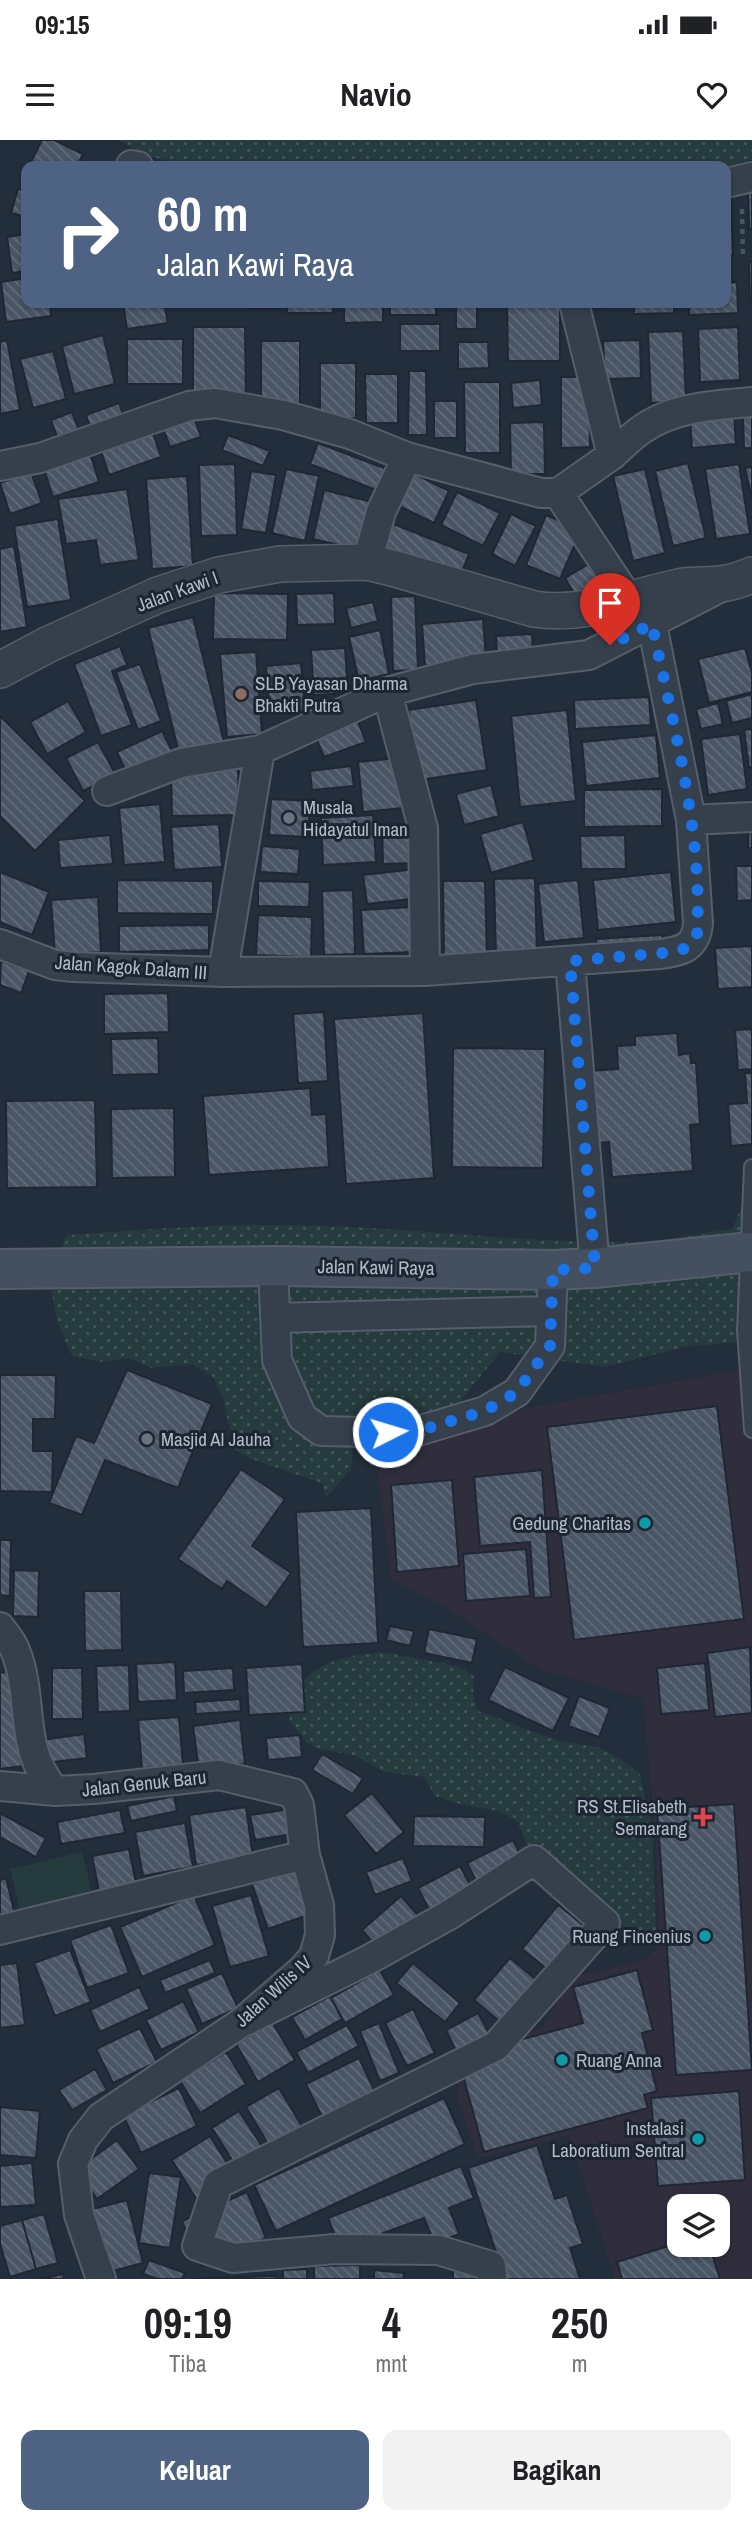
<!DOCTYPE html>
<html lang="id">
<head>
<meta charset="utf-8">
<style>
	body { margin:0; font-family:"Archivo Narrow",sans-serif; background:#f2f2f2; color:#202124; height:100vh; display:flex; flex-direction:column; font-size:26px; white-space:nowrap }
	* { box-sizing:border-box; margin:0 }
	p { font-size:23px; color:#757577 }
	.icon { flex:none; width:38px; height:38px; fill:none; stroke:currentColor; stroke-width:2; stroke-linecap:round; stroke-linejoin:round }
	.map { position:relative; height:2139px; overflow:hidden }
	.side { display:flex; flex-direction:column; background:#fff; flex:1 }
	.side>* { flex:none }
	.guide { position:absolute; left:21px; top:21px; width:710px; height:147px; border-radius:14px; box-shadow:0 2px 5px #0004; background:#4e6383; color:#fff; overflow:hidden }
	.buttons { position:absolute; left:667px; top:2054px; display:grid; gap:14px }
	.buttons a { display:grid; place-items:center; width:63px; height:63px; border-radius:14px; background:#fff; box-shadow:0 2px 5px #0004; font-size:35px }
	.pin { position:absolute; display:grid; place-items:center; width:60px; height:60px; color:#fff; margin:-72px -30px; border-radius:50% 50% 50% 0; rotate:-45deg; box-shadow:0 0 7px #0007 }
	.pin .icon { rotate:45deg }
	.me { position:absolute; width:77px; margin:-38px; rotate:85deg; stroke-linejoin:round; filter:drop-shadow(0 0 5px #0008) }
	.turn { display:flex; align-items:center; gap:24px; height:147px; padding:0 21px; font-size:32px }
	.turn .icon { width:91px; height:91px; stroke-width:2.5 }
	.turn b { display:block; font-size:49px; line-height:60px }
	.eta { display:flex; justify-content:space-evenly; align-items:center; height:119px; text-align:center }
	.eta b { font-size:42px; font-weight:700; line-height:49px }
	.action { display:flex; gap:14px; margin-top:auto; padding:14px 21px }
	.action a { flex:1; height:80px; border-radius:14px; background:#4e6383; color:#fff; font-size:28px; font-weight:700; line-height:80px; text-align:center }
	.action a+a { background:#f2f2f2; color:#202124 }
	.status { display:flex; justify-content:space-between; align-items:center; height:49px; padding:0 35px; background:#fff; direction:ltr }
	.status svg { height:19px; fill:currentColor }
	header { display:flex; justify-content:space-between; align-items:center; height:91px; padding:0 21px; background:#fff; font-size:32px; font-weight:700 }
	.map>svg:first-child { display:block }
	.medical { fill:#302e3d; fill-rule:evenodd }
	.green { fill:url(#green-dots) }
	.pitch { fill:#253b3d }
	.building { fill:url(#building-back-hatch); stroke:#1e2733; stroke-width:2 }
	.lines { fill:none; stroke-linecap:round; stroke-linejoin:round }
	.service-casing { stroke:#555e6a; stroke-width:18 }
	.minor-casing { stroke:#555e6a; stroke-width:32 }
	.tertiary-casing { stroke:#555e6a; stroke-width:38 }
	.secondary-casing { stroke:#555e6a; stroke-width:42 }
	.path { stroke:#42585a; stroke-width:4.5; stroke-dasharray:5 5; stroke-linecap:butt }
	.service { stroke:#36404c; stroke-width:14 }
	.minor { stroke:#36404c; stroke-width:28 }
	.tertiary { stroke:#36404c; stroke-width:35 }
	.secondary { stroke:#444f5f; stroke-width:38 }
	.route { stroke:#1a73e8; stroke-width:12; stroke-dasharray:0 21.6 }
	.education-dot { fill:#8d6e63; stroke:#1c2531; stroke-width:2.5 }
	.worship-dot { fill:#6b7280; stroke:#1c2531; stroke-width:2.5 }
	.culture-dot { fill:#0f9aa8; stroke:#1c2531; stroke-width:2.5 }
	.health-dot { fill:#e0444e; stroke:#1c2531; stroke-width:2.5 }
	.labels { text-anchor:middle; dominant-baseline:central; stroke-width:6; stroke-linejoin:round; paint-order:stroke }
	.street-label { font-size:19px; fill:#b2bbc8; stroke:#1c2531 }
	.poi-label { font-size:19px; fill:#b2bbc8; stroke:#1c2531; text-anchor:start }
</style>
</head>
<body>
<div class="status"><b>09:15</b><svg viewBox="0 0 49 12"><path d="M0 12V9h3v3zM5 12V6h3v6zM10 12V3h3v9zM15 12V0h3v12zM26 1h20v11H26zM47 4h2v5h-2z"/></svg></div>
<header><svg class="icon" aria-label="menu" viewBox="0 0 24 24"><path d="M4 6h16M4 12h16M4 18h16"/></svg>Navio<svg class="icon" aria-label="heart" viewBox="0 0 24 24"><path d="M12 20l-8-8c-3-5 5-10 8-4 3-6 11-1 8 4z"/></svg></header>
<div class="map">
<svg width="752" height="2139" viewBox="0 0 752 2139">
	<defs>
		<pattern id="green-dots" width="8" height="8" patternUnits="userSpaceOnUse" patternTransform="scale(1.75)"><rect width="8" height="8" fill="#253b3d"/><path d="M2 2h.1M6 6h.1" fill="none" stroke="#425558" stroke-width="1.8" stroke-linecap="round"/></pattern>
		<pattern id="building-back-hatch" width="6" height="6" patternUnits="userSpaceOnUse" patternTransform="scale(1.75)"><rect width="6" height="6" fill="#495565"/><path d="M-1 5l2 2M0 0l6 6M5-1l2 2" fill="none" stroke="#616c7a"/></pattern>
	</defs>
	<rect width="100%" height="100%" fill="#232e3c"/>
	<path class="medical" d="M752,1228v911h-137l-46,-144 -91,23 -21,-60 3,-28 48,-30 34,-12 31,-51 70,-17 15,-12 1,-34 -3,-71 -13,-144 -101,-29 -102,-66 -49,-25 -16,-126 158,-46zM679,2067h39v38h-39z"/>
	<path class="green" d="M118,0h634v20l-26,6h-538l-42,-11z
		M748,1052l-3,150 -55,4 -87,21 -103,-15 -49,61 -98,25 -2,31 -25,29 -3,-14 -71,-25 -18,-10 -11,-50 -10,-22 -22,-13 -40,4 -22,-10 -29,4 -28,-6c-21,-46 -29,-73 -5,-121 70,-5 140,-11 211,-10 120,0 241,19 360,17 31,-1 63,-9 94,-13z
		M384,1512l73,14 17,10 -1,19 5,16 81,30 39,6 24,13 18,14 12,55 4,107 -29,1 -22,-11 -65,-61 -14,-23 -9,-21 -19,-10 -39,-7 -24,-8 -11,-19 -40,-5 -28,-16 -40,-8 -10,-6 -17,-22c3,-10 4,-24 10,-33 17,-28 56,-32 85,-35z"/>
	<path class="pitch" d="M82,1712l11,45 -72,17 -11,-45z"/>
	<path class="building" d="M42,0h12l29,14 -6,12h-48z
		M748,47h4v42h-3z
		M18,49l8,2v26l-15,-4z
		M726,60h5l2,55h-7z
		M26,94v37l-14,2 -5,-36z
		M749,122h3v42h-2z
		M26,138v25h24l1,13 -45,6 -5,-40z
		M737,142l1,31 -49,2v-12h37v-20z
		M123,163h41l4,20 -41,6z
		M250,163h30v6h-30z
		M287,163h46v10h-46z
		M344,163h39v19l-39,1z
		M390,163h46v12h-46z
		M456,163h21v26h-21z
		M507,163h53v58h-52z
		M588,163h41v3l-41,2z
		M634,163h40v10l-40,1z
		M400,184h40v27h-40z
		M193,187h52l1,71 -53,1z
		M738,187l2,53 -40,2 -2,-53z
		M683,191l3,70 -35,2 -3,-71z
		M103,195l12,49 -41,10 -12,-48z
		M127,199h56v45h-56z
		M7,200l13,70 -20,4v-72z
		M640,200l1,38 -36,1 -2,-38z
		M261,201h39v64h-39z
		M458,202h30l1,26 -31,1z
		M53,211l13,48 -33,9 -13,-49z
		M320,223h36v55l-36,1z
		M409,231h17l1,64h-19z
		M365,234h33v49h-32z
		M561,237h28l1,70 -29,1z
		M540,240l2,25 -29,3 -2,-25z
		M464,242h36v71h-35z
		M434,261h23v37h-23z
		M119,263l8,22 -34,11 -7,-21z
		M191,269l10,28 -31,10 -10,-27z
		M72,272l9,25 -21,8 -9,-25z
		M734,275l2,29 -44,4 -2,-30z
		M743,277h9v31h-8z
		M544,282l1,52h-34l-1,-51z
		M151,287l10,30 -52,18 -10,-30z
		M228,295l42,16 -7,15 -41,-16z
		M318,303l71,27 -8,22 -71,-28z
		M89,310l10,32 -46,15 -10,-31z
		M688,323l18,75 -33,8 -18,-75z
		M235,324l2,71 -36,1 -2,-71z
		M739,324l11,70 -34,5 -11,-70z
		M752,327v33l-7,-32z
		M286,329l33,7 -14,65 -33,-8z
		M645,329l20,84 -32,8 -20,-85z
		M251,331l25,4 -10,58 -25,-4z
		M409,331l40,20 -15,32 -41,-20z
		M31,332l11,31 -32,11 -10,-31z
		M187,336l6,90 -41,3 -6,-90z
		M127,349l12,71 -39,5 -4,-25 -30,4 -8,-45z
		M324,350l48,12 -11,48 -48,-11z
		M457,352l43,21 -17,33 -42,-21z
		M511,374l25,12 -21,40 -23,-12z
		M546,375l35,15 -21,49 -34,-14z
		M58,379l13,81 -44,7 -13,-81z
		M391,383l78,31 -11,28 -78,-31z
		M14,406l13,81 -27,5v-83z
		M599,418l15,25 -34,20 -15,-25z
		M214,453l74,1 -1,46 -74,-1z
		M334,453l1,31 -38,1 -1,-31z
		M415,456l3,74 -25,1 -2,-74z
		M373,462l5,19 -27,7 -5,-20z
		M193,477l31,125 -45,11 -31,-125z
		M483,479l3,41 -61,6 -3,-42z
		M380,490l9,44 -30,7 -10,-44z
		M532,494l1,16 -36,2 -1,-16z
		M120,506l7,19 -15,6 20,54 -31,11 -27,-72z
		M345,508l3,45 -34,2 -3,-45z
		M745,508l7,25v19l-43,11 -11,-44z
		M256,512l6,82 -35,3 -7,-83z
		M301,523l4,48 -35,3 -4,-48z
		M140,524l21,57 -23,9 -22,-58z
		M752,554v24l-20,5 -6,-22z
		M649,557l2,28 -76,4 -1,-29z
		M476,560l11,70 -68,10 -11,-70z
		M68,561l18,31 -39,22 -17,-32z
		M718,563l5,21 -22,5 -5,-20z
		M567,570l9,91 -56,6 -9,-91z
		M0,576l85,85 -50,50 -35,-35z
		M357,579l9,23 -42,15 -9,-22z
		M752,589v38l-3,1 -5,-38z
		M162,591l11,22 -46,21 -10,-22z
		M740,594l7,55 -39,6 -7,-56z
		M656,595l4,43 -74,8 -4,-44z
		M98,602l18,33 -33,16 -17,-33z
		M398,618l5,50 -40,4 -5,-50z
		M238,626l1,49 -67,1 -1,-49z
		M351,626l3,20 -42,4 -2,-19z
		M491,645l8,31 -35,9 -8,-31z
		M662,649v37l-78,1v-37z
		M271,659l39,2 -2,36 -39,-2z
		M160,664l5,58 -41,3 -5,-57z
		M373,675l3,47 -53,3 -2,-47z
		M749,680h3v28h-4z
		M523,682l11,38 -43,13 -11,-39z
		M219,684l3,43 -48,3 -3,-43z
		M382,687h30l1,36 -30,1z
		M110,695l3,29 -53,4 -2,-28z
		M625,695l1,34h-45l-1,-33z
		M262,706l38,3 -2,25 -38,-2z
		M736,726h16v34l-15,1z
		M417,729l3,29 -53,6 -4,-29z
		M0,732l49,20 -17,43 -32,-13z
		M671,732l5,50 -78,8 -5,-50z
		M535,738l2,78 -41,1 -2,-78z
		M117,740l96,1v33l-96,-1z
		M578,740l6,58 -40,4 -6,-58z
		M258,741l52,1 -1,25 -51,-1z
		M443,741h42l2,76 -43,1z
		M353,750l2,64 -31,1 -2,-64z
		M98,757l3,55 -46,3 -4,-55z
		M412,767l2,45 -50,2 -3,-44z
		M258,775l54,2 -1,40 -55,-2z
		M209,785v25l-90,2v-26z
		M662,795l1,15 -66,5 -1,-16z
		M752,806v41l-34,2 -3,-41z
		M1,821l28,10 -8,22 -21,-8z
		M168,853l1,39 -65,2v-40z
		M324,872l4,69 -30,2 -5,-69z
		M423,873l11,165 -88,6 -12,-165z
		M752,889v40l-14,1 -3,-40z
		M677,893l2,22 11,-2 1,10h5l4,61 -10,1 3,46 -81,6 -3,-35 -15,1 -6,-72 30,-2 -1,-23 18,-1v-9z
		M158,898l1,36 -47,1 -1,-36z
		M453,908l92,1 -2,119 -91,-1z
		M745,933h7v71l-21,2 -3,-42 19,-1z
		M310,948l2,27 14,-1 3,53 -120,8 -6,-79z
		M95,960l2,87 -90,1 -1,-87z
		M174,968l1,69 -63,1 -1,-69z
		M127,1230l85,34 -34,84 -73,-28 -23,55 -33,-12 27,-67 18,7z
		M0,1235h56l-1,44h-22v32h20l-1,41 -52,-1z
		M717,1266l27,213 -170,21 -27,-213z
		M241,1329l44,30 -33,47 39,27 -25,35 -39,-27 -5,8 -44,-30z
		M542,1330l9,127 -17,1 -4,-56 -50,4 -6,-69z
		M452,1340l7,86 -62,6 -6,-87z
		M371,1368l7,135 -75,4 -7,-135z
		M0,1400h11l-1,56 -10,-1z
		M526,1409l4,47 -64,5 -3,-47z
		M14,1430l25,1 -1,46 -25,-1z
		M84,1451h37l1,59 -37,1z
		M390,1486l24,5 -4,15 -24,-6z
		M429,1489l48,10 -5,24 -48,-10z
		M750,1507l2,66 -37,4 -8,-64z
		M175,1522l2,38 -39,2 -2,-38z
		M705,1523l4,47 -48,4 -4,-46z
		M302,1524l3,48 -56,3 -3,-47z
		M129,1525l1,46 -32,1 -2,-46z
		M505,1527l64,31 -16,33 -65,-31z
		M52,1528h30l1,51h-31z
		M233,1528l1,22 -50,3 -1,-22z
		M10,1531l13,95 -23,3v-96z
		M579,1556l31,12 -11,29 -31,-11z
		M240,1559l1,12 -45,3 -1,-12z
		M179,1577l4,48 -41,3 -4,-48z
		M240,1580l5,44 -46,6 -6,-44z
		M84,1594l3,24 -43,5 -2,-23z
		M300,1595l2,22 -34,3 -2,-22z
		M322,1614l41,24 -10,16 -41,-24z
		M372,1653l32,39 -28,22 -32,-39z
		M174,1656l3,15 -46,10 -4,-15z
		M734,1664l18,266 -76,5 -19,-266z
		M246,1667l7,50 -57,8 -7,-50z
		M297,1668l3,25 -45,7 -5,-25z
		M120,1670l5,23 -64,11 -4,-22z
		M0,1673l46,25 -10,19 -36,-20z
		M414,1676l71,1 -1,30 -71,-1z
		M185,1683l8,44 -50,9 -8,-44z
		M513,1700l19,37 -46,23 -19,-37z
		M129,1709l7,34 -37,8 -7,-35z
		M403,1718l9,23 -37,14 -9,-23z
		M460,1726l20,37 -43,22 -19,-37z
		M294,1729l17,45 -43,15 -16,-45z
		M6,1738l11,45 -17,4v-47z
		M194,1755l21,50 -73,32 -22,-50z
		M251,1755l18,61 -39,11 -18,-61z
		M401,1756l29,33 -39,34 -29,-33z
		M558,1765l38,30 -36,44 -38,-30z
		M111,1785l18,48 -42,15 -17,-48z
		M70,1810l21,52 -36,14 -21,-53z
		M510,1818l41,34 -35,43 -42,-35z
		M210,1820l5,13 -50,20 -5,-13z
		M17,1823l8,62 -25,3v-63z
		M413,1823l47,40 -15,19 -49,-39z
		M380,1830l14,25 -49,28 -14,-25z
		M637,1830l16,60 -11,3 15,58 -13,4 4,13 -164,44 -22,-80 12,-20 109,-29 -10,-36z
		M222,1833l16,35 -36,16 -16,-35z
		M139,1847l11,22 -50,23 -10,-22z
		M330,1856l12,23 -37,21 -13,-23z
		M183,1861l16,31 -38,18 -15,-30z
		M413,1869l22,44 -28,13 -22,-43z
		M478,1873l14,26 -33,18 -13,-27z
		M272,1882l23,38 -37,22 -22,-38z
		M379,1883l20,50 -19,8 -20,-50z
		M347,1885l12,21 -51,27 -12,-21z
		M140,1888l17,34 -44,21 -17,-34z
		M226,1912l20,32 -46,29 -20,-32z
		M359,1918l21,45 -52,26 -22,-45z
		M95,1929l12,21 -35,20 -13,-20z
		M179,1948l18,38 -56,27 -18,-38z
		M279,1948l30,50 -33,19 -30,-50z
		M739,1951l6,89 -87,6 -7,-88z
		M444,1958l21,46 -189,87 -22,-46z
		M0,1967l40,4 -4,47 -36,-3z
		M239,1971l30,46 -28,17 -29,-46z
		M210,1996l25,40 -38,24 -25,-40z
		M117,2000l22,29 -42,30 -21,-29z
		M537,2005l18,54 12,-4 16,49 -13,4 10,31h-75l-37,-111z
		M32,2023l4,42 -36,2v-41z
		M461,2026l13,32 -25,10 10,26 -24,10 -11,-26 -43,16 49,3 -89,13 -13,-32z
		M149,2033l32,4 -11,71 -31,-5z
		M247,2052l19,46 -65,28 -19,-45z
		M127,2060l16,63 -38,10 -16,-63z
		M44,2074l14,49 -22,6 -14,-49z
		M22,2080l14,49 -26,8 -10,-33v-18z
		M678,2103l31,2 11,34h-98l-5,-17z
		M149,2120l36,13 -3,6h-24l-15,-5z
		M360,2125v14h-46v-13z
		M453,2128l40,11h-40z
		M307,2129v10h-24v-9z
		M374,2130l30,3 -1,6h-29z
		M63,2134l1,5h-23z
		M276,2136l1,3h-85z"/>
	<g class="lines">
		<defs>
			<path id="service" d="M752,1027l-7,163 7,100"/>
			<path id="minor" d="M131,25l7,1
				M726,43l26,-6
				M612,315c10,-9 19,-18 29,-25 31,-23 75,-25 111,-28
				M0,326l40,-8 149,-52 26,-3 68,12 67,19 57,23 134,36h17l54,-38 -38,-152
				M558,353l70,105
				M367,422l14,-50 26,-55
				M387,552l36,136 2,143
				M107,651l74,-28 79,-13 127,-58 86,-23 116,-14 136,-70
				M691,680l61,-3
				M0,804l55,21 18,2 150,5 202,-1 235,-17c22,-3 36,-6 38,-31l-7,-103 -39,-196
				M570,821l25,307
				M223,832l37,-222
				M273,1126l4,94 25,57 19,14 90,2 74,-22 32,-19 33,-46 3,-76
				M275,1178l276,-7
				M0,1487c5,7 12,15 15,23 20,49 2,97 40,141
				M0,1646l55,5 39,-2 125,-14 74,18 6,12 6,50 14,50 1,30 -6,21 -11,13 -62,54 -140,94 -18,23 -10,24 6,51 22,64
				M0,1790l305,-75
				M241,1883l127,-63 81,-45 85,-55 71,63 -109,123 -278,138 -21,62 36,12 102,-9 103,1 53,16 1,13"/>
			<path id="tertiary" d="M0,530l49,-26 109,-49 61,-20 61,-11 87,-2 25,6 142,41c51,8 100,-13 149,-23 14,-2 29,0 43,-3 9,-1 18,-5 26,-8"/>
			<path id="secondary" d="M0,1129l273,-3 280,4 42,-2 157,-16"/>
		</defs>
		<use href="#service" class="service-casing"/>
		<use href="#minor" class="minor-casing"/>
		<use href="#tertiary" class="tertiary-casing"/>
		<use href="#secondary" class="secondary-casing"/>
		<path class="path" d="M742,69l1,47"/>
		<use href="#service" class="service"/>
		<use href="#minor" class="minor"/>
		<use href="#tertiary" class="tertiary"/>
		<use href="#secondary" class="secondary"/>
	</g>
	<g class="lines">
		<path class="route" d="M388,1292l23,1 74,-22 32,-19 33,-46 3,-76 42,-2 -25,-307 104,-9 12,-4 11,-13c6,-104 -24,-210 -45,-311l-42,21"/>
	</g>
	<circle class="education-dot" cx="241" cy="554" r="7"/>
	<g class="worship-dot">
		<circle cx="289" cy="678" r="7"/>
		<circle cx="147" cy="1299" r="7"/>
	</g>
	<g class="culture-dot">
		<circle cx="645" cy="1383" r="7"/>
		<circle cx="705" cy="1796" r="7"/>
		<circle cx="562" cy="1920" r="7"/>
		<circle cx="698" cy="1999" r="7"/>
	</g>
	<path class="health-dot" d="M699.5 1666.5h7v7h7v7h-7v7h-7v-7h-7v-7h7z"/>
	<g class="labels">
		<g class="street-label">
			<text transform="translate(177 451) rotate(-20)">Jalan Kawi I</text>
			<text transform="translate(131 827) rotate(4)">Jalan Kagok Dalam III</text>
			<text transform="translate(376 1127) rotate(1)">Jalan Kawi Raya</text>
			<text transform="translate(144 1643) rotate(-6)">Jalan Genuk Baru</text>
			<text transform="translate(273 1851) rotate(-42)">Jalan Wilis IV</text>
		</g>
		<g class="poi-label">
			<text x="255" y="543">SLB Yayasan Dharma<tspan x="255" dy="22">Bhakti Putra</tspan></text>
			<text x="303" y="667">Musala<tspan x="303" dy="22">Hidayatul Iman</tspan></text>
			<text x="161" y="1299">Masjid Al Jauha</text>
			<text x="631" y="1383" text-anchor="end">Gedung Charitas</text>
			<text x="687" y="1666" text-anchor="end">RS St.Elisabeth<tspan x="687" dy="22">Semarang</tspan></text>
			<text x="691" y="1796" text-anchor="end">Ruang Fincenius</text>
			<text x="576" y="1920">Ruang Anna</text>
			<text x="684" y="1988" text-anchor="end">Instalasi<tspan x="684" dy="22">Laboratium Sentral</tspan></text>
		</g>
	</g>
</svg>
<div class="buttons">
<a><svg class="icon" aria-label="layers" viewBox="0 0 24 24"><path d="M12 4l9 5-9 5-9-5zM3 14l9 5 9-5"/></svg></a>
</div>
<div class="pin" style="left:610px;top:505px;background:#d93025"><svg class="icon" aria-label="arrive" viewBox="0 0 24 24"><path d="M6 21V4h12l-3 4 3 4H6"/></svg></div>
<svg class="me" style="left:388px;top:1292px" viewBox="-20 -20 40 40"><circle r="17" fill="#1a73e8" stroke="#fff" stroke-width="3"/><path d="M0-11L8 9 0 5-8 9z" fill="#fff"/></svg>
<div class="guide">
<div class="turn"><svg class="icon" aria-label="right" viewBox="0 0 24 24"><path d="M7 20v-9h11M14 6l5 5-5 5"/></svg><div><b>60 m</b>Jalan Kawi Raya</div></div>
</div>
</div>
<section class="side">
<div class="eta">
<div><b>09:19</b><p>Tiba</p></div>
<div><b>4</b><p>mnt</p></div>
<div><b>250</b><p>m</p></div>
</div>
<div class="action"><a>Keluar</a><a>Bagikan</a></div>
</section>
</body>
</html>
